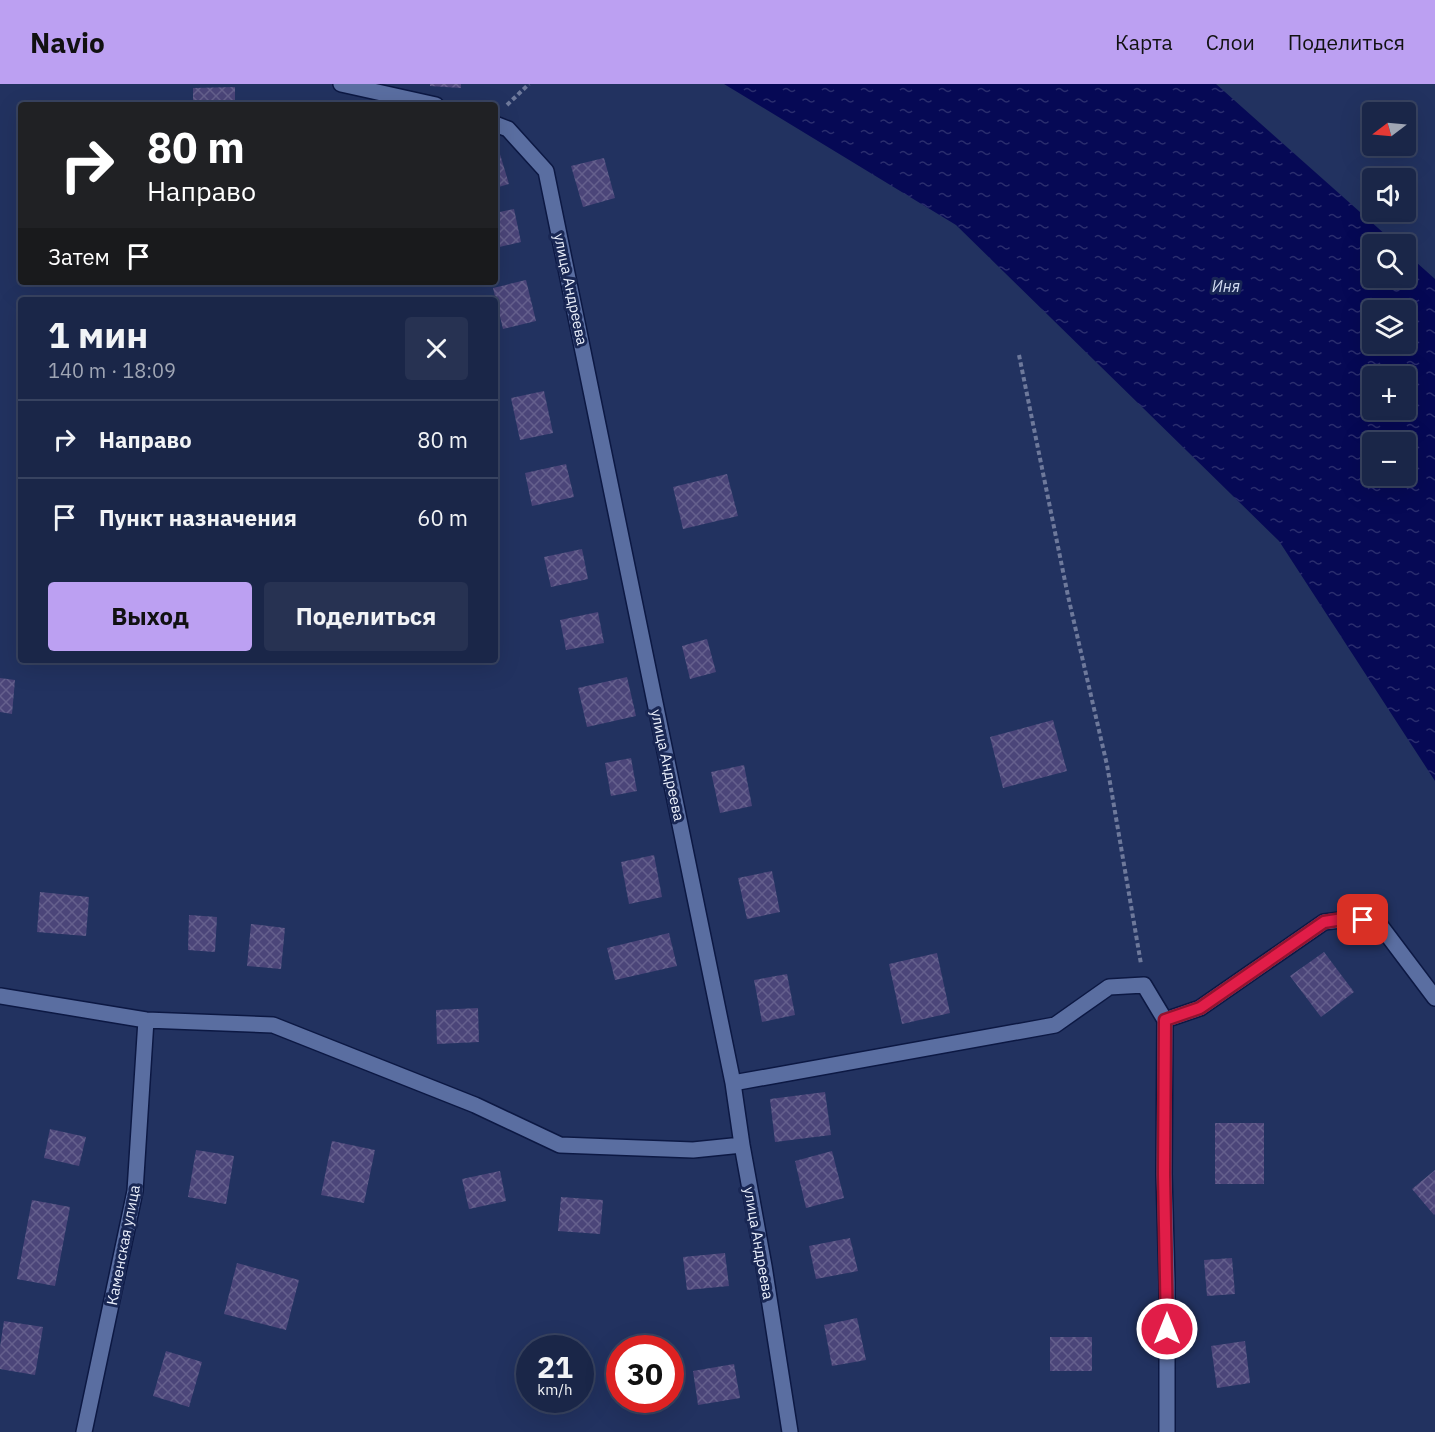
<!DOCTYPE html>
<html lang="ru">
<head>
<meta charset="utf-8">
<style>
	body { margin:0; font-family:"IBM Plex Sans",sans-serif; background:#273252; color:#f1f3f6; height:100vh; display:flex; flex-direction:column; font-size:22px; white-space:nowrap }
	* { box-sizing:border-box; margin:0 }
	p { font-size:20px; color:#9fa5b4 }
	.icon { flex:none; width:33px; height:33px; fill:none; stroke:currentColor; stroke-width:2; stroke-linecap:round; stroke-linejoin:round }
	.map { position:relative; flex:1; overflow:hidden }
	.drawer { position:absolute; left:18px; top:213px; width:480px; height:366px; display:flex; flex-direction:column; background:#1a2648; border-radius:6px; box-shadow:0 6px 24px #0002,0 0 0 2px #384360 }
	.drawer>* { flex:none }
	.banner { position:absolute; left:18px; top:18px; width:480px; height:183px; border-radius:6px; box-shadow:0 6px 24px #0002,0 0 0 2px #384360; background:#202124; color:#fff; overflow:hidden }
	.needle { width:39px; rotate:254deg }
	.tools { position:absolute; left:1362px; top:18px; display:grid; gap:12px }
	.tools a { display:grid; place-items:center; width:54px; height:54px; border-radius:6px; background:#1a2648; box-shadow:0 6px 24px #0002,0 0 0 2px #384360; font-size:30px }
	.speed { position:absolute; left:516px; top:1251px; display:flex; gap:12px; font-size:30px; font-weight:700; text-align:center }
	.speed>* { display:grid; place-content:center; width:78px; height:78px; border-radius:50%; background:#1a2648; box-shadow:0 6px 24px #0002,0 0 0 2px #384360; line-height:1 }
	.speed small { font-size:15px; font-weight:400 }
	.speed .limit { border:9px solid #d22; background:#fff; color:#111 }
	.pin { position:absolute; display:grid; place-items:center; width:51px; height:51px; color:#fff; margin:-26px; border-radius:12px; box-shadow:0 3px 9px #0006 }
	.me { position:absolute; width:66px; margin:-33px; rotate:0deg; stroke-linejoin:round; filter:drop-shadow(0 0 4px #0008) }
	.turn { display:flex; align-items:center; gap:21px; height:126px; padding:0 30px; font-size:27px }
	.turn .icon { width:78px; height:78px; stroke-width:2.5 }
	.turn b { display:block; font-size:42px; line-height:51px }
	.then { display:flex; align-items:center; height:57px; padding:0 30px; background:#0003; gap:12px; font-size:22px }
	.round { display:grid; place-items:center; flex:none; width:63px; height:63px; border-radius:6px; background:#273252 }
	.overview { display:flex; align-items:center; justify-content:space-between; height:102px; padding:0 30px }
	h1 { font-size:36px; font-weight:800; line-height:45px }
	.action { display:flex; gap:12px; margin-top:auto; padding:12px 30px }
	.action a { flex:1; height:69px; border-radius:6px; background:#bca0f2; color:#111; font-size:24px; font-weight:800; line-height:69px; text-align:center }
	.action a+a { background:#273252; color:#f1f3f6 }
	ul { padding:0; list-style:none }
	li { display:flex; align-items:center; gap:18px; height:78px; padding:0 30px; border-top:2px solid #384360 }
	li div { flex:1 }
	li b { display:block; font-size:22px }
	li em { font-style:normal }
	header { display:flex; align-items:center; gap:36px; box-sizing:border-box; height:84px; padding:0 30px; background:#bca0f2; color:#111 }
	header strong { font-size:28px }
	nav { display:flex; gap:33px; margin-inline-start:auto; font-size:21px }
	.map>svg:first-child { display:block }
	.water { fill:url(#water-ripples); fill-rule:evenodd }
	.building { fill:url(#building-cross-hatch) }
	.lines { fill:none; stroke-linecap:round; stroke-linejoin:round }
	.minor-casing { stroke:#0c1843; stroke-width:18 }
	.path { stroke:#6e799b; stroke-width:4; stroke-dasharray:4.5 3; stroke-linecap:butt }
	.minor { stroke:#5a6ea1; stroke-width:15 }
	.route-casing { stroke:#92132f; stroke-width:15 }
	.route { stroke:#e11d48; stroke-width:10 }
	.labels { text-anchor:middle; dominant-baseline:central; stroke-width:6; stroke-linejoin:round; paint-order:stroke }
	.street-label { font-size:15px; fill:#ebf0fc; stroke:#192754 }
	.water-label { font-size:16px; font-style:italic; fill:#d2dbf1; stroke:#192754 }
</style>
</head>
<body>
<header>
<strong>Navio</strong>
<nav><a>Карта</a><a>Слои</a><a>Поделиться</a></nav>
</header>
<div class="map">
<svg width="1435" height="1348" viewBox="0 0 1435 1348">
	<defs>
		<pattern id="water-ripples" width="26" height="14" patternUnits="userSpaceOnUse" patternTransform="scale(1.5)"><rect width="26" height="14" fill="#060955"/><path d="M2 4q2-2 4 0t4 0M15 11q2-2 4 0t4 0" fill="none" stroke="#2a2d6e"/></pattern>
		<pattern id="building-cross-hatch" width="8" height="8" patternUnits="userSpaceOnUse" patternTransform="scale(1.5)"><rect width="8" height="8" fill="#4b4579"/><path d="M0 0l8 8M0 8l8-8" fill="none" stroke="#65608d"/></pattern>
	</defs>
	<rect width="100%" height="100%" fill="#223260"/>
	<path class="water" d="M724,0h492l180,160h-24v34h34v-25l29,26v502l-156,-240 -323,-316zM1372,226h34v34h-34zM1406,292v34h-34v-34zM1406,358v34h-34v-34z"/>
	<path class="building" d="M430,0h31v4l-31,-2z
		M235,3v18h-42v-17z
		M499,67l10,33 -14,4v-35z
		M604,74l11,40 -32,9 -12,-41z
		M514,125l7,33 -26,6v-35z
		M526,196l10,41 -33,8 -10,-41z
		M544,307l9,42 -33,7 -9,-42z
		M566,380l8,33 -42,9 -7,-33z
		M727,390l11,42 -55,13 -10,-42z
		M582,465l6,30 -37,8 -7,-30z
		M598,528l6,31 -38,7 -6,-30z
		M707,555l9,33 -26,7 -8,-33z
		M627,593l9,39 -49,11 -9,-39z
		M0,594l15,2 -3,34 -12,-2z
		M1053,636l14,51 -64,17 -13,-51z
		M631,674l6,33 -26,5 -6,-33z
		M744,681l8,41 -32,7 -9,-41z
		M654,771l8,42 -33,7 -8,-42z
		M772,787l8,41 -33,7 -9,-41z
		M40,808l49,5 -3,39 -49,-4z
		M189,831l28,2 -2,35 -27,-2z
		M251,840l34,4 -4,41 -34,-3z
		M669,849l8,33 -62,14 -8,-32z
		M1324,868l30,40 -33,25 -31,-41z
		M937,869l13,60 -48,11 -13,-60z
		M787,890l8,41 -33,7 -8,-42z
		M478,924l1,34 -42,2 -1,-34z
		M825,1008l6,43 -56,7 -5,-43z
		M1215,1039h49v61h-49z
		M50,1045l36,8 -7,29 -35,-8z
		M332,1057l43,9 -11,53 -43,-8z
		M196,1066l38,6 -8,48 -38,-7z
		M832,1067l12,47 -38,10 -11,-47z
		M1435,1086v44l-1,1 -22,-26z
		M500,1087l6,30 -37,8 -7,-30z
		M561,1113l42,3 -3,34 -42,-3z
		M32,1116l38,7 -15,79 -38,-7z
		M850,1154l8,33 -42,8 -7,-33z
		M725,1169l4,33 -42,4 -4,-33z
		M1232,1174l3,36 -28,2 -3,-36z
		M237,1179l62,17 -13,50 -62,-16z
		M857,1234l9,42 -34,6 -8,-41z
		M4,1237l39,6 -8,48 -35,-6v-22z
		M1050,1253h42v34h-42z
		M1245,1257l5,42 -33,5 -6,-42z
		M166,1267l36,11 -13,45 -36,-11z
		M734,1280l6,34 -42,7 -5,-34z"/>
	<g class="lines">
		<defs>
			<path id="minor" d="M341,0l95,21
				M495,40l13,5 38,42 187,912 9,62 22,121 26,166
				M0,912l146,24 127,5 202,80 85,40 133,5 49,-5
				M1165,936l-1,154 3,108v150
				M733,999l322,-58 54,-38 35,-2 21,35 35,-12 124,-86 25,-3 28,2 58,77
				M84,1348l51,-241 11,-171"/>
		</defs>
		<use href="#minor" class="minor-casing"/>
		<path class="path" d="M507,21l22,-21
			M1019,271l49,241 39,169 34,199"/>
		<use href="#minor" class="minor"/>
	</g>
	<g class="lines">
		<defs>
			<path id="route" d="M1167,1245l-3,-155 1,-154 35,-12 124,-86 25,-4 14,2"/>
		</defs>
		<use href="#route" class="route-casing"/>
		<use href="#route" class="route"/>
	</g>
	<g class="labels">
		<g class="street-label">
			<text transform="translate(571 205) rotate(78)">улица Андреева</text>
			<text transform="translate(668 681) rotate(78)">улица Андреева</text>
			<text transform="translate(759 1159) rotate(80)">улица Андреева</text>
			<text transform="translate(123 1161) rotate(-79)">Каменская улица</text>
		</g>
		<g class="water-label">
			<text x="1226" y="202">Иня</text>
		</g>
	</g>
</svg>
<div class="tools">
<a><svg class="needle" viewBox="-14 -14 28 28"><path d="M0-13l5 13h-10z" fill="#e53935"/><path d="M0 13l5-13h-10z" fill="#9fa5b4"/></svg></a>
<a><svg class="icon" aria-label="sound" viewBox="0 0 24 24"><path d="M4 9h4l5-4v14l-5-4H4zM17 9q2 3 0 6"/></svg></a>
<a><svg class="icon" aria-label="search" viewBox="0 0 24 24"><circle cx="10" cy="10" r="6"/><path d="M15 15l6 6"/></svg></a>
<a><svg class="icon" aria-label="layers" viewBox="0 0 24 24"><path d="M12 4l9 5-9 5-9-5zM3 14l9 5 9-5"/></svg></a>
<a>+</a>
<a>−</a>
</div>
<div class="speed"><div>21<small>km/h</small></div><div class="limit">30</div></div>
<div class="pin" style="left:1363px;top:836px;background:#d93025"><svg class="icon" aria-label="arrive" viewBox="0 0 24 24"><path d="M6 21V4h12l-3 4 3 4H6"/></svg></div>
<svg class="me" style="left:1167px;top:1245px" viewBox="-20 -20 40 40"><circle r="17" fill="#e11d48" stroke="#fff" stroke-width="3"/><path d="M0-11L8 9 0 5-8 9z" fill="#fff"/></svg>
<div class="banner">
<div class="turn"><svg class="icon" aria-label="right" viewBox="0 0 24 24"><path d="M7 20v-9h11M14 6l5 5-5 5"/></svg><div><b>80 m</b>Направо</div></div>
<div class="then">Затем<svg class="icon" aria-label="arrive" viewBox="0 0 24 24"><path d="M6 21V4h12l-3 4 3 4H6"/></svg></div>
</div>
<section class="drawer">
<div class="overview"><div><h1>1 мин</h1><p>140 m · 18:09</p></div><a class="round"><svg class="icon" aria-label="close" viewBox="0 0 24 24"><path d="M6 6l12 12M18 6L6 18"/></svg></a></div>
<ul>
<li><svg class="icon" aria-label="right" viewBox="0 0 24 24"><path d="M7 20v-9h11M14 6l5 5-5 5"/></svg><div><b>Направо</b></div><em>80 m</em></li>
<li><svg class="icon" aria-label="arrive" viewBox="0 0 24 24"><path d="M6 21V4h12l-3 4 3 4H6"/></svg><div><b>Пункт назначения</b></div><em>60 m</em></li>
</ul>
<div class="action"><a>Выход</a><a>Поделиться</a></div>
</section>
</div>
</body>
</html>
